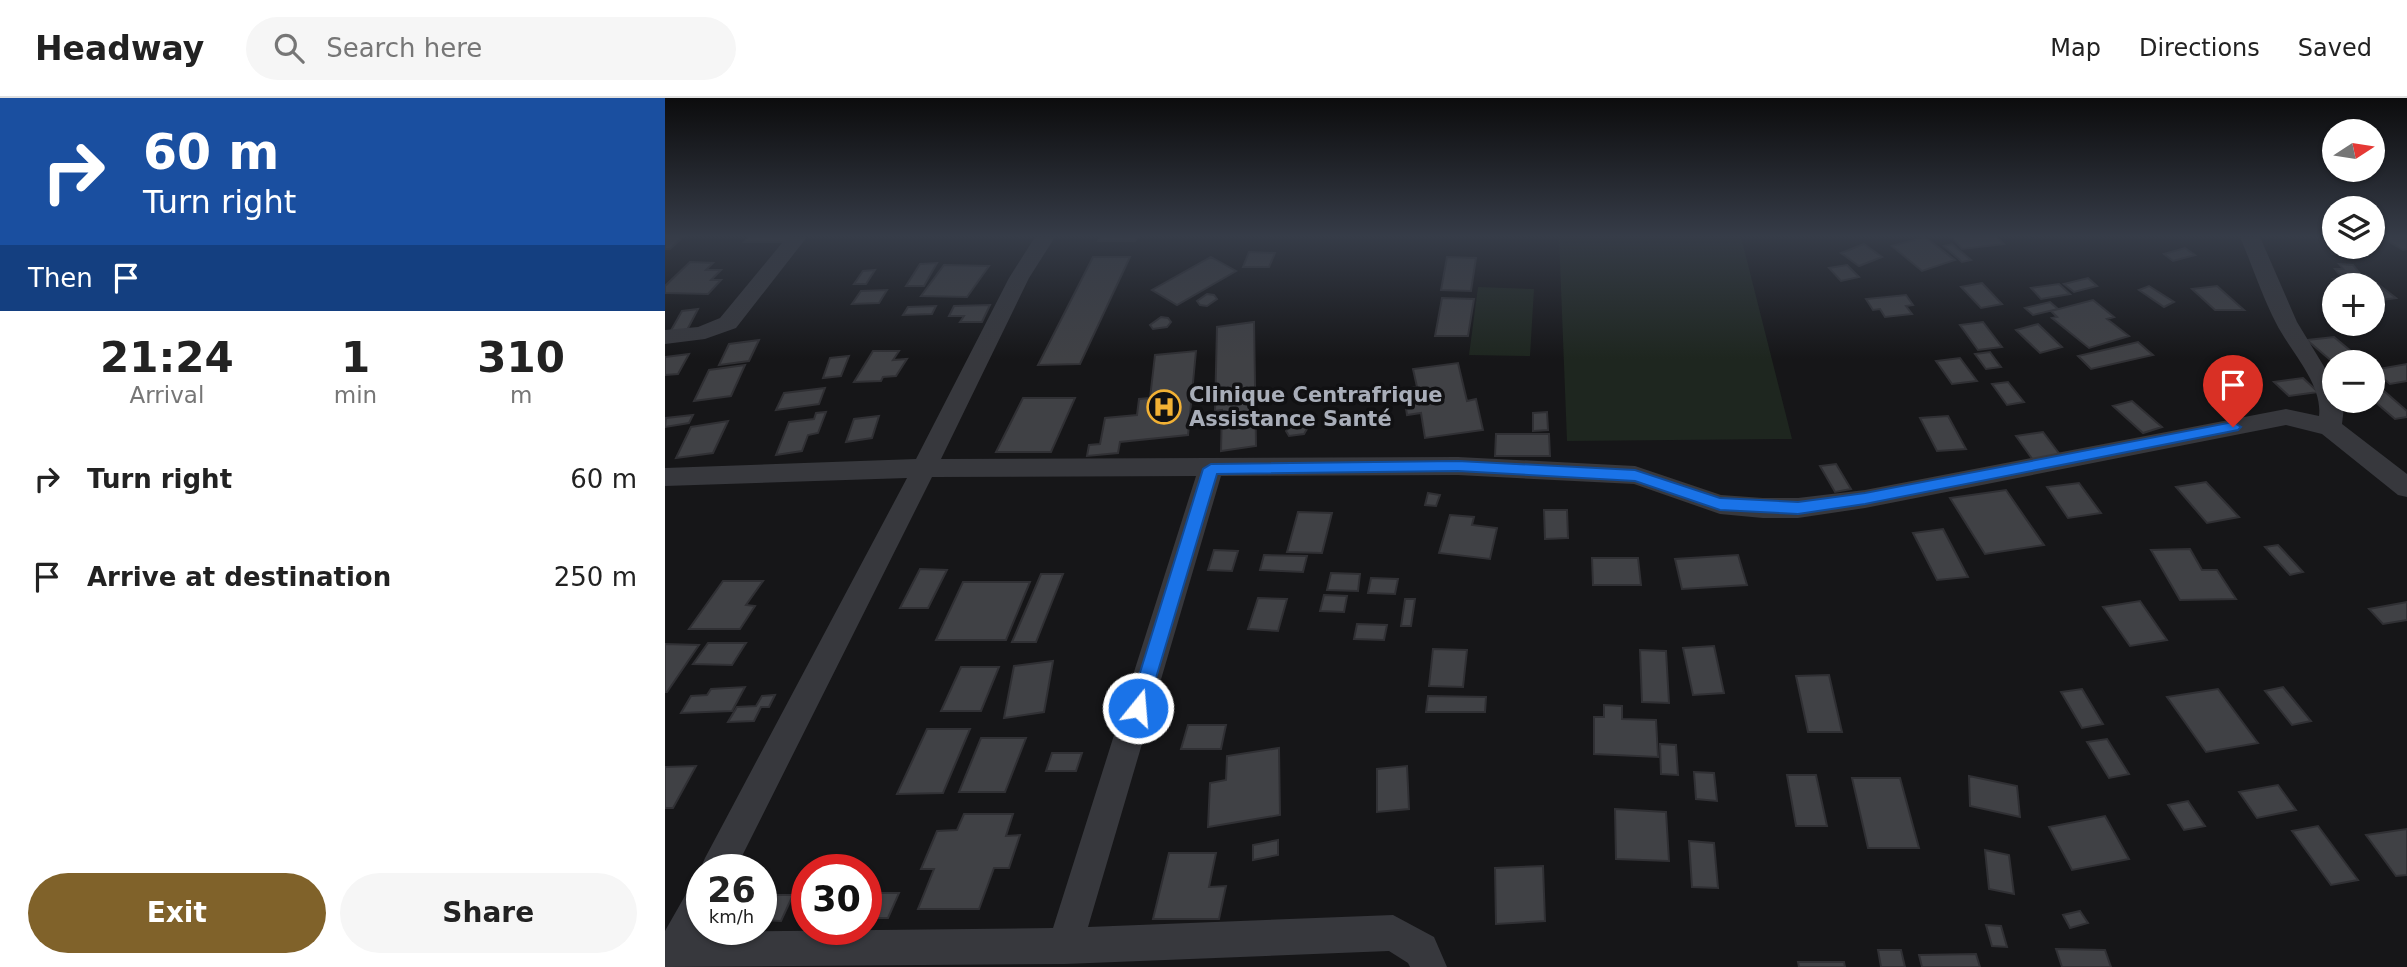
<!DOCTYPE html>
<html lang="en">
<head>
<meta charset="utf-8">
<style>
	body { margin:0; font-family:"DejaVu Sans",sans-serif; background:#f6f6f6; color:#222; height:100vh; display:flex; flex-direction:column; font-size:26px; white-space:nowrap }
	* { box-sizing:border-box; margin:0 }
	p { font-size:23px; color:#767676 }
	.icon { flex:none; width:38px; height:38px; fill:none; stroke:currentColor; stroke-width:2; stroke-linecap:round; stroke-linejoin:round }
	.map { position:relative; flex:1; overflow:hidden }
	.panel { display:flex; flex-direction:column; background:#fff; width:665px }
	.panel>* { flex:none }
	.top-card { background:#1a4fa0; color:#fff; overflow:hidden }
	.needle { width:46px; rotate:78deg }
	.fabs { position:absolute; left:1657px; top:21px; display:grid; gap:14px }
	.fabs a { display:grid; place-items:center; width:63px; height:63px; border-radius:50%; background:#fff; box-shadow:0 2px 5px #0004; font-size:35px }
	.speed { position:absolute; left:21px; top:756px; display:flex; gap:14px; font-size:35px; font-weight:700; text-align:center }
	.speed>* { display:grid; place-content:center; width:91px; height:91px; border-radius:50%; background:#fff; box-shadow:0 2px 5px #0004; line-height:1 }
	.speed small { font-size:18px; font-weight:400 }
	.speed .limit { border:10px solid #d22; background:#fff; color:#111 }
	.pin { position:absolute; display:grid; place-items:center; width:60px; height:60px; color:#fff; margin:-72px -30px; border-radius:50% 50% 50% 0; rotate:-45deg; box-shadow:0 0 7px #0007 }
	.pin .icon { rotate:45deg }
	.me { position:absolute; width:77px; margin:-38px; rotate:17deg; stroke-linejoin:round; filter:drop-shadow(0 0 5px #0008) }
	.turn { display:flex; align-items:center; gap:24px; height:147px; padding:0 28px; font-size:32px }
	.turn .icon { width:91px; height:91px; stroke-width:2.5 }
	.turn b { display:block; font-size:49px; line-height:60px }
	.then { display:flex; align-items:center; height:66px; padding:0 28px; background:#0003; gap:14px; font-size:26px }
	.eta { display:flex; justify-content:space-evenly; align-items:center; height:119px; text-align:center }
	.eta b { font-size:42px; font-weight:800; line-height:49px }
	.primary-button { display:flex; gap:14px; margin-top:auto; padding:14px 28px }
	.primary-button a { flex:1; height:80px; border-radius:42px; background:#80622a; color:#fff; font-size:28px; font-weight:800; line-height:80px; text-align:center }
	.primary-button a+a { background:#f6f6f6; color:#222 }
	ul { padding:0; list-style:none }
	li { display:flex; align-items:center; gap:21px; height:98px; padding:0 28px }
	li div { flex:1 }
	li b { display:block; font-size:26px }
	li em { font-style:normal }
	header { display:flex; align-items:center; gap:42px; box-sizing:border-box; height:98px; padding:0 35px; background:#fff; border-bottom:2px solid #e0e0e0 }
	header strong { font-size:33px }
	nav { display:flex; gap:38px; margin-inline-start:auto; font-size:24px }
	.search { width:490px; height:63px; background:#f6f6f6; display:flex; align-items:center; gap:18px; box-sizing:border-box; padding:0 24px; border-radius:38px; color:#767676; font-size:26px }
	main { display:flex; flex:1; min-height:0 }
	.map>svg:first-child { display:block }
	.green { fill:#1e261f }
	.building { fill:#404145; stroke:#303034; stroke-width:2 }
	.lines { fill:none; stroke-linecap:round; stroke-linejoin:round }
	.minor { fill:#37383d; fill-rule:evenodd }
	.route { fill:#1a73e8; stroke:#114b97; stroke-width:2 }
	.labels { text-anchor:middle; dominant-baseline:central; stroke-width:7; stroke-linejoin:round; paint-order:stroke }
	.poi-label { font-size:21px; font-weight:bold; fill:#a8adb8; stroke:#111113; text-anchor:start }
</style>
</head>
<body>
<header>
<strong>Headway</strong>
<div class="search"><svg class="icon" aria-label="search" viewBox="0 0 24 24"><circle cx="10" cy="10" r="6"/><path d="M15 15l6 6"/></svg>Search here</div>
<nav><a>Map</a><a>Directions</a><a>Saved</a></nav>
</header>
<main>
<section class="panel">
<div class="top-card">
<div class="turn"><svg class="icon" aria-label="right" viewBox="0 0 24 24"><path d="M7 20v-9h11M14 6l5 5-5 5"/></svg><div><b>60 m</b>Turn right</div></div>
<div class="then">Then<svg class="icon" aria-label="arrive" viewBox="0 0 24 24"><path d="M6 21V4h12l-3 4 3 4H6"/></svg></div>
</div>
<div class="eta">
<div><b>21:24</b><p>Arrival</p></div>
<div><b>1</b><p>min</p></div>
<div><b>310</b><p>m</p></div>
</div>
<ul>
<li><svg class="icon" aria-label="right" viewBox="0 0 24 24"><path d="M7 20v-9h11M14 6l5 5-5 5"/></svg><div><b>Turn right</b></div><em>60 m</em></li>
<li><svg class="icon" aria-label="arrive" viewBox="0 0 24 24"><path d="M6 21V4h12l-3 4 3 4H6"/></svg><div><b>Arrive at destination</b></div><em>250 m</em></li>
</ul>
<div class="primary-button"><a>Exit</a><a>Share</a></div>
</section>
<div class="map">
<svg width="1742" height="869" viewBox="0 0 1742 869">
	<rect width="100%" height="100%" fill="#161618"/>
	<path class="green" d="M894,139h182l51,202 -225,2z
		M813,189l56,2 -4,67 -61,-1z"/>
	<path class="building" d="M0,139h18l-13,12h-5z
		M83,139h41l-5,5h-40z
		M435,139h37l-2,4h-37z
		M1260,139l30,23 -33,11 -30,-25z
		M1287,139h45l7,7 -42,5z
		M1653,139h17v10h19l7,7h-29z
		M1716,139h26v12l-4,1z
		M1199,146l18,13 -23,9 -18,-13z
		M1287,146l19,16 -9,2 -18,-16z
		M1520,150l10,7 -22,6 -9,-7z
		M584,154l26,1 -6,14h-26z
		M428,159h37l-50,107 -42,1z
		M546,159l25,14 -59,34 -25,-15z
		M782,159l29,1 -5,33 -30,-1z
		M25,164l23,1 -7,7h15l-10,10h10l-13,14 -43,-1v-7z
		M272,165l-13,23h-18l14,-22z
		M1674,166l14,1 8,10 -22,-1 -4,-5h8z
		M279,167l45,1 -22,31 -46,-1z
		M1182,167l12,12 -18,4 -12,-13z
		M210,172l-9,14h-12l9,-13z
		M1701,177l30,23 -23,3v-16h-33l-7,-6z
		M1423,180l9,8 -23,6 -10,-8z
		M1317,185l20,21 -21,4 -20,-21z
		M1394,186l11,10 -29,5 -10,-11z
		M1484,188l25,16 -10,5 -25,-17z
		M1552,188l27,24h-29l-23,-21z
		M222,192l-8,13 -27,1 9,-13z
		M542,196l7,1 3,4 -10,7 -7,-1 -3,-4z
		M1241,197l7,10 -7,1 6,8 -27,3 -5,-8 -7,1 -7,-11z
		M777,200l32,1 -6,37h-33z
		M1428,202l21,17 -7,2 22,17 -40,12 -37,-30 5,-1 -6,-6z
		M1385,204l8,7 -25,6 -8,-7z
		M325,207l-8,17h-22l4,-6h-15l5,-10z
		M271,208l-4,8 -29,1 5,-8z
		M33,211l-12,23 -17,2 13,-23z
		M496,219l7,1 3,4 -4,5 -14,2 -3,-4z
		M589,224l2,124 -35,5 1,-41 -7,1 2,-84z
		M1318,224l19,25 -24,3 -18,-25z
		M1373,226l24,23 -22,6 -24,-23z
		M1669,239l30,25 -29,2 -28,-24z
		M94,242l-10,21 -30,4 10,-21z
		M1473,244l15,13 -62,14 -13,-13z
		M208,253h26l-6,9 14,-1 -11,17 -13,1 -2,4 -27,1z
		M531,253l-8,84 -68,7 -2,11 -31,3 2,-11 11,-1 5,-26 32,-3 2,-16 11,-1 5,-43z
		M1325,254l11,15 -15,2 -11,-15z
		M24,256l-11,20 -13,1v-18z
		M184,258l-8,20 -18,2 7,-20z
		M1295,260l17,23 -25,3 -16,-23z
		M793,265l9,38 9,-2 7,31 -58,8 -4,-25 -14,2 -4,-26 14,-2 -4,-18z
		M1742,266v17l-17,3 -17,-14z
		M80,267l-14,31 -37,5 15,-31z
		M1638,280l15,14 -29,4 -15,-14z
		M1343,284l16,20 -17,3 -15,-21z
		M1708,286h3l31,27v6l-12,2 -22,-19z
		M160,290l-6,16 -43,6 8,-17z
		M358,300h52l-24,54h-55z
		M1467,303l30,26 -19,6 -30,-27z
		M161,314l-8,21 -10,2 -6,16 -26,4 13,-33 25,-3 2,-6z
		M882,314l1,18 -15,1v-18z
		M28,317l-4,8 -24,4 1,-9z
		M214,318l-7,22 -26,4 8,-23z
		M1283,318l18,33 -29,2 -17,-33z
		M63,323l-15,32 -37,5 15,-31z
		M632,325l8,1 2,5 -3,5 -15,2 -3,-5 4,-6z
		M1378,334l18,24 -28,4 -17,-24z
		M831,336h53l1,22h-55z
		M1171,366l15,25 -16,3 -15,-26z
		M1541,384l33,35 -32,6 -31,-36z
		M1414,385l22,30 -33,5 -21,-31z
		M1341,392l38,55 -59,9 -35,-56z
		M763,395l12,2 -4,11 -11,-1z
		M879,412h23l1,28 -23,1z
		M633,414l34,1 -10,40 -35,-1z
		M785,417l24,2 -2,8 25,3 -7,31 -51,-6z
		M1278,431l25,48 -31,3 -24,-47z
		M1613,447l25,27 -13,3 -25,-28z
		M1525,451l12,21h15l19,29 -56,1 -29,-50z
		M549,452l24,1 -6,20 -24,-1z
		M599,457l43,1 -4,16 -43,-2z
		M1073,457l9,30 -65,4 -7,-30z
		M927,460h46l3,27h-48z
		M255,471l27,1 -19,38h-28z
		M666,475l29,1 -2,17 -31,-1z
		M376,476h22l-27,68h-24z
		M706,480l27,1 -3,15 -27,-1z
		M58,483h40l-17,24 9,1 -15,23h-51z
		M298,484h67l-24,58h-70z
		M659,497l23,1 -3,16 -24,-1z
		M593,500l29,1 -9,32 -30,-2z
		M740,501h10l-4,27h-10z
		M1475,503l27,39 -37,6 -27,-39z
		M1742,504v18l-24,4 -14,-15z
		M692,526l30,1 -3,15 -30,-1z
		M43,545h38l-14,22 -39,-1z
		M0,546l34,1 -32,47h-2z
		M1049,548l10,47 -31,2 -10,-47z
		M768,551l34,1 -4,37 -34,-1z
		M975,552l26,1 3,52 -27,-1z
		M388,563l-9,51 -40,6 10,-52z
		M296,569h38l-18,44h-40z
		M1164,577l13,57h-34l-12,-56z
		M80,589l-13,24 -51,2 10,-17 16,-1 4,-6z
		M1618,589l28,34 -19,4 -27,-34z
		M1417,591l21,35 -21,4 -21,-36z
		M1553,591l40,54 -52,9 -39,-55z
		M110,597l-6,12h-8l-7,14 -26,1 9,-15 19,-1 6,-10z
		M763,598l58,1 -1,15h-59z
		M939,607l18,1v13l34,1 2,37 -64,-3v-37h10z
		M523,627h38l-5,24h-40z
		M262,631h43l-27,64 -46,1z
		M316,640h45l-21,54h-46z
		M1442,641l22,35 -20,4 -22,-36z
		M995,646l16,1 2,30 -17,-1z
		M614,650l1,67 -72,12 2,-44 16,-3 1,-24z
		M387,655h30l-6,18h-30z
		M31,668l-23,42h-8v-41z
		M742,668l2,43 -32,3v-43z
		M1029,674l20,1 3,28 -21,-2z
		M1122,677h29l11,51h-31z
		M1304,678l48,10 3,31 -50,-11z
		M1187,680h48l19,70h-51z
		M1613,687l18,25 -39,8 -18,-26z
		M1523,703l17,25 -21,4 -16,-25z
		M950,711l51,3 3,49 -53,-2z
		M299,716h49l-7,22 14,-1 -11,33h-15l-15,41h-61l16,-40h-13l16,-38 20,-1z
		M1440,718l24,43 -57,11 -23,-43z
		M1653,728l40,54 -27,5 -39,-54z
		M1742,731v46l-11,1 -30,-41z
		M613,742v15l-25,5v-15z
		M1024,743l25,2 4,45 -26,-1z
		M1320,752l24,5 5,39 -25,-5z
		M504,755h47l-7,34 17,-1 -7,33h-66z
		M878,768l2,55 -49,3 -1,-56z
		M201,795h33l-11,25h-22z
		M96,797h32l-12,26 -20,-1z
		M1415,813l8,12 -18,5 -7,-13z
		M1321,827l15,1 6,21 -15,-1z
		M1391,851l49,1 6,17h-49z
		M1213,852h23l4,17h-24z
		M1311,856l4,13h-58l-3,-12z
		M1133,864h46l1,5h-46z"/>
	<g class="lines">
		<path class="minor" d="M122,139h20l-71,91 -31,11 -40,5v-14l33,-3 22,-9z
			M370,139h20l-26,41 -88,181 517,-2 177,9 86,29 42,3h35l67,-8 421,-81 33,7c4,-32 -29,-65 -43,-93 -14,-27 -24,-58 -36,-86h20l37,85 37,61 1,18h6l3,6 -2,17 65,50v23l-9,-2 -76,-61 -36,-9 -421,83 -67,10h-35l-43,-4 -86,-30 -176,-9 -237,1 -133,451 305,-12 41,22 13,30h-37l-2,-4 -19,-12 -324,13 -400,3v-36l25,-44 12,-5 1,50 350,-4 143,-452 -264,1 -197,393h-33v4l-2,-4 5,-12 202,-380 -242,8v-18l251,-9 93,-181z"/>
	</g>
	<linearGradient id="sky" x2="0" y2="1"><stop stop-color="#0c0c0d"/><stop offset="0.53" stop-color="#363c48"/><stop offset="1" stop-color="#363c48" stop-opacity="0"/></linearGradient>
	<rect width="1742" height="261" fill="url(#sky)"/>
	<path class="route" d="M1568,324l8,5 -3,3 -373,74 -67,10 -78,-4 -85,-29 -177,-10 -241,3 -70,234 -2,5 -7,3 -6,-3 -3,-5 74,-239 8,-5 247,-3 177,9 85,28 78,4 67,-9z"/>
	<defs>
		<symbol id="hospital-ring" viewBox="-11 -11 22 22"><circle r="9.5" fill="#111113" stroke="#f2b134" stroke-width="1.5"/><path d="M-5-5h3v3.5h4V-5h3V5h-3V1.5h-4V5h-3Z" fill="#f2b134"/></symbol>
	</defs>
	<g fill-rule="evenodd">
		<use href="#hospital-ring" x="480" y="290" width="38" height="38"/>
	</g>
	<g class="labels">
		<g class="poi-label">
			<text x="524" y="297">Clinique Centrafrique<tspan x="524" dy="24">Assistance Santé</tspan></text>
		</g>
	</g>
</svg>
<div class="fabs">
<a><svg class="needle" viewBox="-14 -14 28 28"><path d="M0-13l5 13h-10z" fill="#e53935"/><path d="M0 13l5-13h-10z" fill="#767676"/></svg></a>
<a><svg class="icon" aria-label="layers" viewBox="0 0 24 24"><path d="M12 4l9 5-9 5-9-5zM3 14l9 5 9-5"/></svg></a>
<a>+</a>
<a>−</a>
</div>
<div class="speed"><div>26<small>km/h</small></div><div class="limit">30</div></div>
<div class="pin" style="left:1568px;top:329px;background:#d93025"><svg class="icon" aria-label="arrive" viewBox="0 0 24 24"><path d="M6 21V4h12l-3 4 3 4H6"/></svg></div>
<svg class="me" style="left:473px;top:610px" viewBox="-20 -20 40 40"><circle r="17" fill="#1a73e8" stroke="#fff" stroke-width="3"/><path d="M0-11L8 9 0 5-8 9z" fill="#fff"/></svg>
</div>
</main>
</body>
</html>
